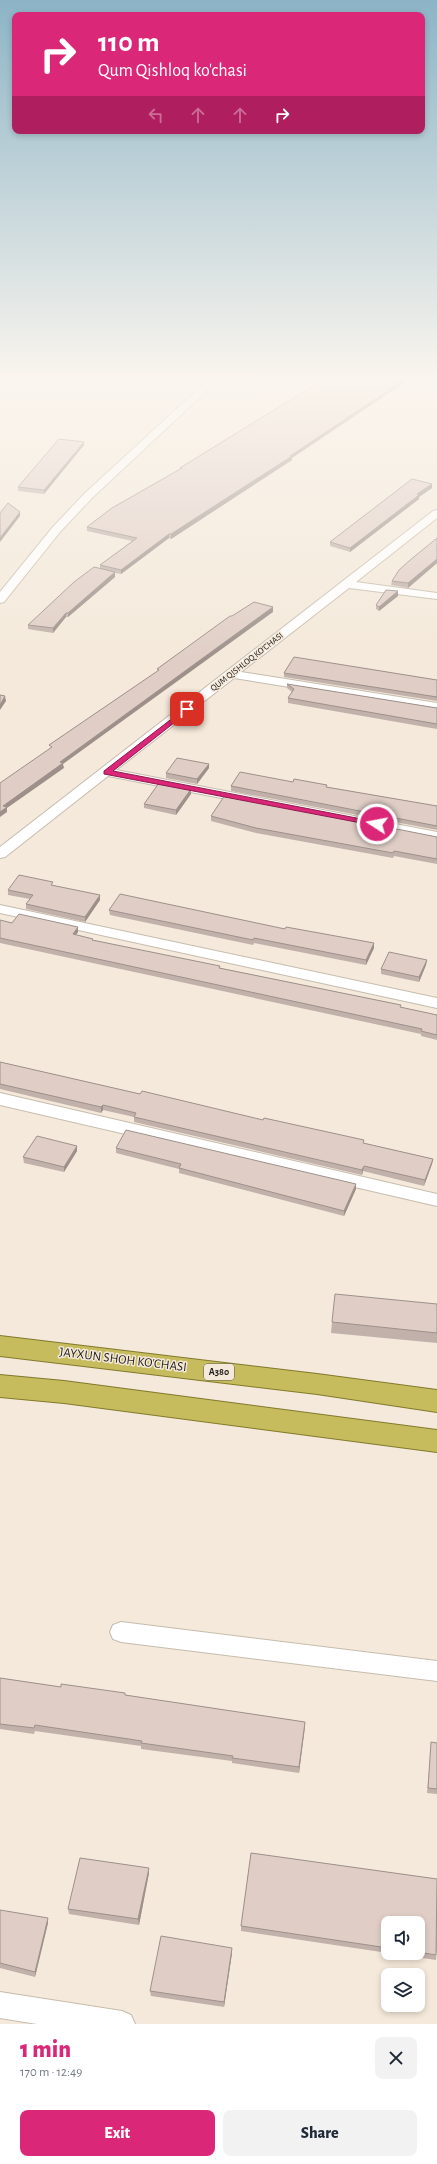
<!DOCTYPE html>
<html lang="en">
<head>
<meta charset="utf-8">
<style>
	body { margin:0; font-family:"Alegreya Sans",sans-serif; background:#f2f2f3; color:#1f2937; height:100vh; display:flex; flex-direction:column; font-size:15px; white-space:nowrap }
	* { box-sizing:border-box; margin:0 }
	p { font-size:13px; color:#747a83 }
	.icon { flex:none; width:22px; height:22px; fill:none; stroke:currentColor; stroke-width:2; stroke-linecap:round; stroke-linejoin:round }
	.map { position:relative; height:2024px; overflow:hidden }
	.drawer { display:flex; flex-direction:column; background:#fff; flex:1 }
	.drawer>* { flex:none }
	.banner { position:absolute; left:12px; top:12px; width:413px; height:122px; border-radius:8px; box-shadow:0 2px 6px #0003; background:#db2777; color:#fff; overflow:hidden }
	.tools { position:absolute; left:381px; top:1916px; display:grid; gap:8px }
	.tools a { display:grid; place-items:center; width:44px; height:44px; border-radius:8px; background:#fff; box-shadow:0 2px 6px #0003; font-size:20px }
	.pin { position:absolute; display:grid; place-items:center; width:34px; height:34px; color:#fff; margin:-17px; border-radius:8px; box-shadow:0 2px 6px #0006 }
	.me { position:absolute; width:44px; margin:-22px; rotate:281deg; stroke-linejoin:round; filter:drop-shadow(0 0 3px #0008) }
	.turn { display:flex; align-items:center; gap:14px; height:84px; padding:0 20px; font-size:18px }
	.turn .icon { width:52px; height:52px; stroke-width:2.5 }
	.turn b { display:block; font-size:28px; line-height:34px }
	.lanes { display:flex; align-items:center; height:38px; padding:0 20px; background:#0003; justify-content:center; gap:20px; direction:ltr }
	.lanes .off { opacity:.35 }
	.round { display:grid; place-items:center; flex:none; width:42px; height:42px; border-radius:8px; background:#f2f2f3 }
	.headline { display:flex; align-items:center; justify-content:space-between; height:68px; padding:0 20px }
	h1 { font-size:24px; font-weight:800; line-height:30px; color:#db2777 }
	.cta { display:flex; gap:8px; margin-top:auto; padding:8px 20px }
	.cta a { flex:1; height:46px; border-radius:8px; background:#db2777; color:#fff; font-size:16px; font-weight:800; line-height:46px; text-align:center }
	.cta a+a { background:#f2f2f3; color:#1f2937 }
	.map>svg:first-child { display:block }
	.lines { fill:none; stroke-linecap:round; stroke-linejoin:round }
	.minor-casing { stroke:#c6bcad; stroke-width:2 }
	.trunk-casing { stroke:#82792a; stroke-width:2 }
	.minor { fill:#fff; fill-rule:evenodd }
	.trunk { fill:#c6bc5e; fill-rule:evenodd }
	.wall { fill:#c1b1aa }
	.shaded-wall { fill:#9d908b }
	.building { fill:#e0cec6; stroke:#9d908b }
	.route { fill:#db2777; stroke:#8e194d }
	.labels { text-anchor:middle; dominant-baseline:central; stroke-width:3; stroke-linejoin:round; paint-order:stroke }
	.far-street-label { font-size:9px; fill:#1f1b16; stroke:#f4e9da }
	.shield { fill:#f4e9da; stroke:#5f5951; stroke-width:1 }
	.shield-label { font-size:10px; font-weight:bold; fill:#1f1b16 }
	.near-street-label { font-size:13px; fill:#1f1b16; stroke:#f4e9da }
</style>
</head>
<body>
<div class="map">
<svg width="437" height="2024" viewBox="0 0 437 2024">
	<rect width="100%" height="100%" fill="#f4e9da"/>
	<g class="lines">
		<defs>
			<path id="minor" d="M207,381h10l-125,117 -32,34 -56,70 -4,1v-11l52,-64 32,-34z
				M437,510v8l-81,64 81,11v6l-88,-11 -108,84 196,31v8l-203,-33 -118,92 321,62v8l-329,-64 -103,81 -5,1v-11l433,-336z
				M0,905l437,93v10l-437,-95z
				M0,1093l437,101v12l-437,-101z
				M121,1622l316,39v20l-316,-39 -8,-3 -3,-7 3,-7z
				M0,1992l122,19 9,4 4,9h-98l-37,-6z"/>
			<path id="trunk" d="M0,1336l317,38 120,16v22l-120,-18 -317,-38z
				M0,1375l64,6 373,49v22l-373,-49 -64,-6z"/>
		</defs>
		<use href="#minor" class="minor-casing"/>
		<use href="#trunk" class="trunk-casing"/>
		<use href="#minor" class="minor"/>
		<use href="#trunk" class="trunk"/>
	</g>
	<path class="wall" d="M163,381h24l-1,2z
		M84,445l-40,49 -26,-3v-4z
		M292,458v2l-121,79 -2,-1 -48,36 -6,-1v4l-47,40h-2l-13,16 -25,-4v-4l72,-56v-4l32,-24 -45,-10v-4l93,-58v-1z
		M432,484v4l-13,9v2l-69,53 -20,-6v-4z
		M437,538v25l-29,25 -17,-3 1,-4z
		M398,591v5l-19,15 -3,-2v-4z
		M284,673l153,7v21l-153,-24z
		M287,684l150,24v21l-149,-26v-5l4,-6 -5,-4z
		M209,764v4l-12,16 -31,-6v-5z
		M293,782l34,5 110,19v24l-206,-39v-5z
		M191,794l-15,21 -32,-7v-4z
		M211,816l226,21v27l-43,-8 -1,2 -137,-25 -45,-12z
		M53,885l47,15 -15,22 -59,-13v-5l4,-5 -22,-4v-5z
		M109,910l265,38 -8,17 -112,-22 -1,2 -143,-30z
		M0,920l12,3 66,9 -2,3 17,5 127,28 181,37 -1,2 37,8v25l-16,-4v-2l-421,-91z
		M427,960l-1,5 -7,17 -38,-8v-5z
		M0,1062l140,32 224,49 69,16 -1,5 -8,22 -61,-15 -1,4 -228,-53v-5l-31,-7 -2,3 -101,-24z
		M77,1146v5l-13,21 -40,-9 -1,-6z
		M116,1148l240,36v5l-12,27 -165,-43v-4l-63,-16z
		M437,1304v39l-106,-10 1,-11z
		M0,1678l61,9 64,6v2l180,27 -6,51 -67,-10v-2l-91,-12v-3l-106,-15 -1,3 -34,-5z
		M437,1743v51l-10,-1 4,-46z
		M251,1853l186,26v67l-1,14 -47,-7h29v-30h-30v30l-147,-22v-5z
		M149,1873l-10,52 -70,-11 -1,-5z
		M0,1910l48,13 -13,54 -35,-9z
		M232,1953l-8,54 -73,-11 -1,-5z"/>
	<path class="shaded-wall" d="M402,381h5l-115,77v2l-121,79v-5l119,-78z
		M84,442v3l-40,49v-4z
		M432,484v4l-13,9v2l-69,53v-4l67,-54z
		M20,512v4l-20,26v-4z
		M169,534v4l-48,36v-4z
		M437,559v4l-29,25v-5z
		M115,572v5l-47,40v-4z
		M398,591v5l-19,15v-4z
		M273,607v5l-210,152 1,4 -57,40v4l-7,5v-5l3,-6 57,-44z
		M66,613v4l-13,16v-5z
		M5,696l1,5 -6,9v-5z
		M209,764v4l-12,16v-5z
		M191,789v5l-15,21v-5z
		M100,895v5l-15,22v-5z
		M78,927v5l-5,7v-5z
		M374,943v5l-8,17v-5z
		M427,960l-1,5 -7,17v-5z
		M103,1105v5l-2,3v-6z
		M77,1146v5l-13,21v-5z
		M433,1159l-1,5 -8,22 1,-6z
		M364,1166l-1,5 -1,4v-5z
		M356,1184v5l-12,27v-5z
		M305,1722v5l-6,46v-6z
		M149,1868v5l-10,52 -1,-6z
		M48,1918v5l-13,54v-5z
		M232,1948v5l-8,54v-5z"/>
	<path class="building" d="M321,381h81l-112,75h2l-121,78h-2l-48,36 -21,-5 37,-27 -50,-11 25,-19 70,-40h-2z
		M59,439l25,3 -40,48 -26,-3z
		M412,479l20,5 -15,10 2,1 -69,53 -20,-6z
		M8,503l12,9 -20,26v-25z
		M437,538v21l-29,24 -16,-2 7,-11 10,-9z
		M94,567l21,5 -47,41h-2l-13,15 -25,-3 46,-43z
		M386,590l12,1 -19,16 -3,-2z
		M254,602l19,5 -213,155 3,1 -60,43 4,1 -7,5v-29l52,-36 -3,-2 110,-75 -2,-1 73,-53h2z
		M294,657l143,23v17l-153,-24z
		M287,684l150,24v16l-149,-26 6,-9z
		M0,695l5,1 -5,9z
		M177,758l32,6 -12,15 -31,-6z
		M240,772l53,10 1,-3 33,6 -1,2 111,19v20l-206,-40z
		M159,783l32,6 -15,21 -32,-6z
		M225,795l212,42v22l-43,-8 -1,2 -137,-25 -45,-12z
		M19,875l34,7 -2,3 49,10 -15,22 -59,-13 7,-9 -25,-5z
		M120,894l165,35 1,-2 88,16 -8,17 -112,-22 -1,2 -144,-30z
		M19,914l59,13 -5,7 20,5 -1,1 128,26 -1,2 182,37 -1,2 37,8v20l-16,-4 1,-2 -422,-91v-18l12,3z
		M389,952l38,8 -8,17 -38,-8z
		M0,1062l140,32 2,-3 121,29 1,-2 100,22 -1,3 70,16 -8,21 -61,-14 -2,4 -228,-53 2,-4 -33,-8 -2,2 -101,-23z
		M126,1130l230,54 -12,27 -165,-43 2,-4 -65,-16z
		M37,1136l40,10 -13,21 -41,-10z
		M335,1294l102,10v29l-105,-11z
		M0,1678l61,9v-3l64,9v2l180,27 -6,45 -67,-9 1,-2 -92,-13 1,-2 -107,-16 -1,3 -34,-4z
		M431,1742l6,1v46l-9,-1z
		M251,1853l186,26 -1,76 -18,-3v-29h-30v25l-147,-22z
		M80,1858l69,10 -11,51 -70,-10z
		M0,1910l48,8 -13,54 -35,-9z
		M161,1936l71,12 -8,54 -74,-11z"/>
	<linearGradient id="sky" x2="0" y2="1"><stop stop-color="#8cb4c6"/><stop offset="0.57" stop-color="#faf5ee"/><stop offset="1" stop-color="#faf5ee" stop-opacity="0"/></linearGradient>
	<rect width="437" height="664" fill="url(#sky)"/>
	<path class="route" d="M187,707l3,2 -1,2 -76,60 264,51 4,2 -4,2 -273,-52v-3z"/>
	<g class="labels">
		<g class="far-street-label">
			<text transform="translate(247 662) rotate(-38)">QUM QISHLOQ KO'CHASI</text>
		</g>
		<rect class="shield" x="204" y="1364" width="30" height="16" rx="3"/>
		<g class="shield-label">
			<text x="219" y="1372">A380</text>
		</g>
		<g class="near-street-label">
			<text transform="translate(123 1360) rotate(7)">JAYXUN SHOH KO'CHASI</text>
		</g>
	</g>
</svg>
<div class="tools">
<a><svg class="icon" aria-label="sound" viewBox="0 0 24 24"><path d="M4 9h4l5-4v14l-5-4H4zM17 9q2 3 0 6"/></svg></a>
<a><svg class="icon" aria-label="layers" viewBox="0 0 24 24"><path d="M12 4l9 5-9 5-9-5zM3 14l9 5 9-5"/></svg></a>
</div>
<div class="pin" style="left:187px;top:709px;background:#d93025"><svg class="icon" aria-label="arrive" viewBox="0 0 24 24"><path d="M6 21V4h12l-3 4 3 4H6"/></svg></div>
<svg class="me" style="left:377px;top:824px" viewBox="-20 -20 40 40"><circle r="17" fill="#db2777" stroke="#fff" stroke-width="3"/><path d="M0-11L8 9 0 5-8 9z" fill="#fff"/></svg>
<div class="banner">
<div class="turn"><svg class="icon" aria-label="right" viewBox="0 0 24 24"><path d="M7 20v-9h11M14 6l5 5-5 5"/></svg><div><b>110 m</b>Qum Qishloq ko'chasi</div></div>
<div class="lanes"><svg class="icon off" aria-label="left" viewBox="0 0 24 24"><path d="M17 20v-9H6M10 6l-5 5 5 5"/></svg><svg class="icon off" aria-label="ahead" viewBox="0 0 24 24"><path d="M12 20V5M6 11l6-6 6 6"/></svg><svg class="icon off" aria-label="ahead" viewBox="0 0 24 24"><path d="M12 20V5M6 11l6-6 6 6"/></svg><svg class="icon" aria-label="right" viewBox="0 0 24 24"><path d="M7 20v-9h11M14 6l5 5-5 5"/></svg></div>
</div>
</div>
<section class="drawer">
<div class="headline"><div><h1>1 min</h1><p>170 m · 12:49</p></div><a class="round"><svg class="icon" aria-label="close" viewBox="0 0 24 24"><path d="M6 6l12 12M18 6L6 18"/></svg></a></div>
<div class="cta"><a>Exit</a><a>Share</a></div>
</section>
</body>
</html>
